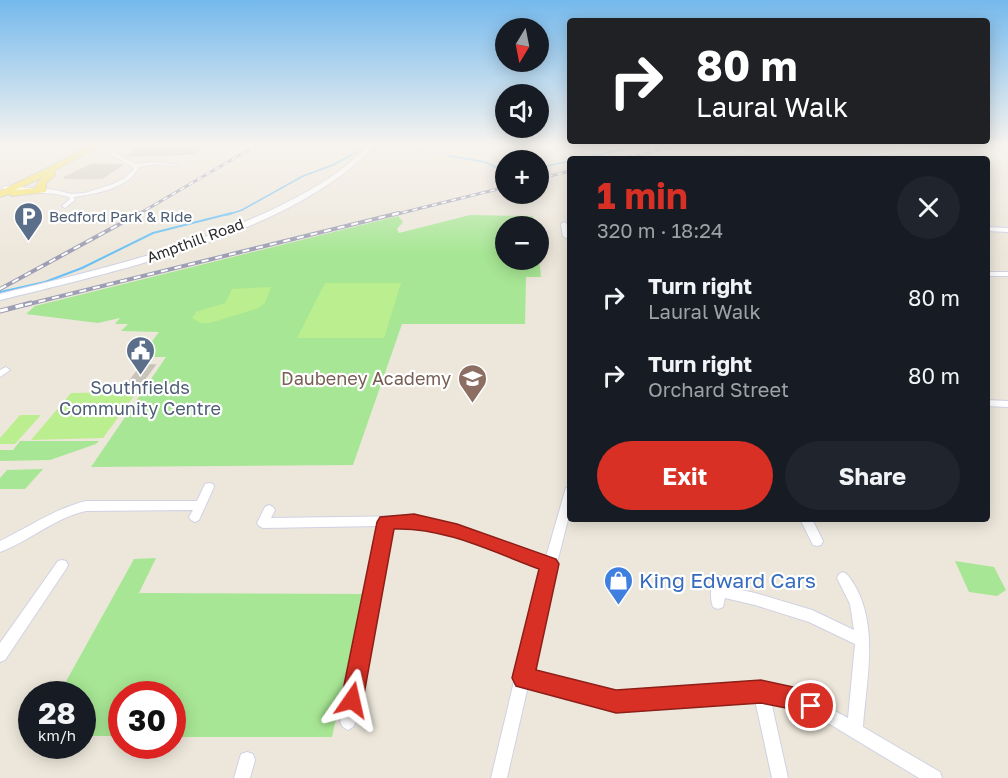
<!DOCTYPE html>
<html lang="en">
<head>
<meta charset="utf-8">
<style>
	body { margin:0; font-family:"Golos Text",sans-serif; background:#20242c; color:#f1f3f6; height:100vh; display:flex; flex-direction:column; font-size:22px; white-space:nowrap }
	* { box-sizing:border-box; margin:0 }
	p { font-size:20px; color:#9ea1a6 }
	.icon { flex:none; width:33px; height:33px; fill:none; stroke:currentColor; stroke-width:2; stroke-linecap:round; stroke-linejoin:round }
	.map { position:relative; flex:1; overflow:hidden }
	.side { position:absolute; left:567px; top:156px; width:423px; height:366px; display:flex; flex-direction:column; background:#171b24; border-radius:6px; box-shadow:0 3px 15px #0003 }
	.side>* { flex:none }
	.hud { position:absolute; left:567px; top:18px; width:423px; height:126px; border-radius:6px; box-shadow:0 3px 15px #0003; background:#202124; color:#fff; overflow:hidden }
	.needle { width:39px; rotate:190deg }
	.buttons { position:absolute; left:495px; top:18px; display:grid; gap:12px }
	.buttons a { display:grid; place-items:center; width:54px; height:54px; border-radius:50%; background:#171b24; box-shadow:0 3px 15px #0003; font-size:30px }
	.speed { position:absolute; left:18px; top:681px; display:flex; gap:12px; font-size:30px; font-weight:700; text-align:center }
	.speed>* { display:grid; place-content:center; width:78px; height:78px; border-radius:50%; background:#171b24; box-shadow:0 3px 15px #0003; line-height:1 }
	.speed small { font-size:15px; font-weight:400 }
	.speed .limit { border:9px solid #d22; background:#fff; color:#111 }
	.pin { position:absolute; display:grid; place-items:center; width:51px; height:51px; color:#fff; margin:-26px; border:3px solid #fff; border-radius:50%; box-shadow:0 2px 6px #0007 }
	.me { position:absolute; width:66px; margin:-33px; rotate:11deg; stroke-linejoin:round; filter:drop-shadow(0 0 4px #0008) }
	.turn { display:flex; align-items:center; gap:21px; height:126px; padding:0 30px; font-size:27px }
	.turn .icon { width:78px; height:78px; stroke-width:2.5 }
	.turn b { display:block; font-size:42px; line-height:51px }
	.round { display:grid; place-items:center; flex:none; width:63px; height:63px; border-radius:32px; background:#20242c }
	.head { display:flex; align-items:center; justify-content:space-between; height:102px; padding:0 30px }
	h1 { font-size:36px; font-weight:700; line-height:45px; color:#d93025 }
	.cta { display:flex; gap:12px; margin-top:auto; padding:12px 30px }
	.cta a { flex:1; height:69px; border-radius:36px; background:#d93025; color:#fff; font-size:24px; font-weight:700; line-height:69px; text-align:center }
	.cta a+a { background:#20242c; color:#f1f3f6 }
	ul { padding:0; list-style:none }
	li { display:flex; align-items:center; gap:18px; height:78px; padding:0 30px }
	li div { flex:1 }
	li b { display:block; font-size:22px }
	li em { font-style:normal }
	.map>svg:first-child { display:block }
	.green { fill:#a7e694 }
	.pitch { fill:#bbee8f }
	.lines { fill:none; stroke-linecap:round; stroke-linejoin:round }
	.stream-far1 { stroke:#68c0f5; stroke-width:1.5 }
	.stream { stroke:#68c0f5; stroke-width:2 }
	.building { fill:#c8c4ba; stroke:#c8c3b4; stroke-width:1.5 }
	.minor-casing { stroke:#d0d1e4; stroke-width:2 }
	.secondary-casing { stroke:#d0d1e4; stroke-width:2 }
	.primary-casing { stroke:#c8c8c8; stroke-width:2 }
	.minor { fill:#fff; fill-rule:evenodd }
	.secondary { fill:#fff; fill-rule:evenodd }
	.primary { fill:#f8e455; fill-rule:evenodd }
	.rail-far2-casing { stroke:#9d9eb5; stroke-width:3 }
	.rail-far1-casing { stroke:#9d9eb5; stroke-width:4 }
	.rail-casing { stroke:#9d9eb5; stroke-width:5 }
	.rail-far2 { stroke:#fff; stroke-width:1.5; stroke-dasharray:5; stroke-linecap:butt }
	.rail-far1 { stroke:#fff; stroke-width:2; stroke-dasharray:7; stroke-linecap:butt }
	.rail { stroke:#fff; stroke-width:3; stroke-dasharray:8; stroke-linecap:butt }
	.route { fill:#d93025; stroke:#8d1f18; stroke-width:1.5 }
	.labels { text-anchor:middle; dominant-baseline:central; stroke-width:4.5; stroke-linejoin:round; paint-order:stroke }
	.far-service-label { font-size:15px; fill:#4e5e75; stroke:#fff; text-anchor:start }
	.far-street-label { font-size:15px; fill:#2a2a2a; stroke:#fff }
	.education-label { font-size:18px; fill:#785e54; stroke:#fff; text-anchor:end }
	.service-label { font-size:18px; fill:#4e5e75; stroke:#fff }
	.near-shop-label { font-size:21px; fill:#366cbe; stroke:#fff; text-anchor:start }
</style>
</head>
<body>
<div class="map">
<svg width="1008" height="778" viewBox="0 0 1008 778">
	<rect width="100%" height="100%" fill="#ede7db"/>
	<path class="green" d="M470,215l63,1 1,10h-28v34h32l1,-3 2,20h-15l-1,47h-123l-49,141 -262,2 75,-110h-26l19,-25 -38,-1 7,-7h-13l5,-6 -22,5 -72,-9 9,-8 363,-90 5,6 -6,7 2,4z
		M20,441h79l-3,3 -46,16 -50,1v-11h13z
		M43,469l-18,20h-25v-11l7,-8z
		M156,558l-17,35 224,1 -31,143h-159l-1,-43h-50l-1,42h-38l-1,-42h-23l75,-135z
		M955,561l39,6 12,23 -9,6 -28,-4z"/>
	<path class="pitch" d="M325,283h76l-17,55h-87z
		M271,287l-6,16 -9,6 -46,14h-10l-8,-5 4,-6 29,-9 7,-14z
		M137,392l-34,46 -72,2 40,-47z
		M20,415h21l-26,29h-15v-6z"/>
	<g class="lines">
		<path class="stream-far1" d="M402,145l22,6
			M449,156l36,6 21,10
			M578,159l67,-14
			M538,168l32,-7
			M227,215l15,-5 61,-34 30,-11 24,-13 45,-7"/>
		<path class="stream" d="M0,292l45,-10 37,-14 71,-35 79,-20"/>
	</g>
	<path class="building" d="M142,145h62l-10,9 -67,2z
		M92,164l30,1 -20,13h-38z
		M142,365h13l-17,23h-14z"/>
	<g class="lines">
		<defs>
			<path id="minor" d="M119,145h4l-8,7 1,2 20,10 21,-2 21,3 -2,1 -19,-2 -19,3v2c-3,4 -6,9 -10,11 -13,10 -38,15 -54,17l1,3 -10,8 -3,-2 8,-7 -1,-2 -13,-3 -51,-4 -3,-2 3,-2 51,4 15,4 14,-1 28,-9 12,-6 9,-9 -1,-2 -21,-12 -1,-3z
				M417,145h5l12,4 13,-3 9,4 -16,4zM447,148l2,2 -11,1z
				M943,145h4l-5,4 -92,10 5,-4 86,-8z
				M988,145h5l15,5v2z
				M742,148l21,11h-5l-13,-7 -33,6 -2,-1 31,-7 -1,-1z
				M564,222l3,2 2,12 -3,2 -3,-2 -2,-12z
				M987,227l21,1v4l-21,-1z
				M987,272h21v4h-21z
				M6,367l4,3 -10,7v-7z
				M987,400l21,1v6l-21,-1z
				M209,483l4,1 1,3 -15,33 -4,2 -4,-2 -2,-3 4,-7 -107,1c-32,7 -56,30 -86,41v-11c29,-14 54,-32 86,-40h111l8,-17z
				M570,487v25l-25,98 -14,63 86,21 144,-9 32,6 40,19 15,8 7,-74 -46,-22 -54,-17 -30,-7 -2,9 -5,2 -5,-2c-3,-8 -3,-22 1,-30l4,-2 4,2 2,9 31,7 57,17 42,20 -4,-26 -13,-26 2,-4 4,-2c6,3 8,8 12,14 24,42 11,95 8,141l77,45 2,6h-23l-96,-58 -31,-15 -21,-4 17,77h-16l-17,-78 -138,8 -89,-22 -21,92h-16l40,-168 12,-43 -86,-31 -43,-10h-23l-35,196 -3,5 -5,3 -5,-3 -3,-5 39,-196 -116,2 -4,-2 -2,-3 8,-16 4,-2 4,2 2,3 -4,8 143,-2 43,10 89,31 19,-66 1,-3z
				M800,519h12l11,22 -2,4 -4,1 -4,-1z
				M62,560l4,1 2,4 -2,4 -61,91 -5,2v-19l58,-82z
				M247,752l6,2 2,6 -5,18h-16l7,-24z"/>
			<path id="secondary" d="M369,145h6c-80,88 -262,127 -375,155v-6c108,-27 247,-58 338,-122 11,-8 21,-18 31,-27z"/>
			<path id="primary" d="M90,145h9l-45,26 1,4 -9,8v9l-34,4 -4,-2 -8,3v-6l58,-28zM43,177l-5,5 -2,6 -21,2z"/>
		</defs>
		<use href="#minor" class="minor-casing"/>
		<use href="#secondary" class="secondary-casing"/>
		<use href="#primary" class="primary-casing"/>
		<use href="#minor" class="minor"/>
		<use href="#secondary" class="secondary"/>
		<use href="#primary" class="primary"/>
		<defs>
			<path id="rail-far2" d="M621,159l58,-14
				M538,179l32,-8
				M137,215l120,-70
				M393,215l113,-28"/>
			<path id="rail-far1" d="M0,289l140,-76
				M25,305l374,-92"/>
			<path id="rail" d="M0,311l31,-8"/>
		</defs>
		<use href="#rail-far2" class="rail-far2-casing"/>
		<use href="#rail-far1" class="rail-far1-casing"/>
		<use href="#rail" class="rail-casing"/>
		<use href="#rail-far2" class="rail-far2"/>
		<use href="#rail-far1" class="rail-far1"/>
		<use href="#rail" class="rail"/>
	</g>
	<linearGradient id="sky" x2="0" y2="1"><stop stop-color="#75b9ed"/><stop offset="0.57" stop-color="#f7f4ef"/><stop offset="1" stop-color="#f7f4ef" stop-opacity="0"/></linearGradient>
	<rect width="1008" height="254" fill="url(#sky)"/>
	<path class="route" d="M414,514l43,10 99,35 3,5 -23,106 80,20 145,-10 32,7 26,11 3,8 -3,8 -8,4 -20,-9 -30,-6 -145,10 -100,-27 -4,-8 27,-109c-46,-17 -95,-42 -145,-40l-31,171 -3,8 -8,4 -8,-4 -3,-8 36,-178 3,-5z"/>
	<defs>
		<symbol id="parking-pin" viewBox="-11 -11 22 30"><path d="M0 17L-7.5 6A9.5 9.5 0 1 1 7.5 6Z" fill="#5c6f8a" stroke="#fff"/><path d="M-3.5-5.5H1a3.5 3.5 0 0 1 0 7H-1V5.5H-3.5ZM-1-3.4V-.6H.8a1.4 1.4 0 0 0 0-2.8Z" fill="#fff"/></symbol>
		<symbol id="civic-pin" viewBox="-11 -11 22 30"><path d="M0 17L-7.5 6A9.5 9.5 0 1 1 7.5 6Z" fill="#5c6f8a" stroke="#fff"/><path d="M-.6-6.5H3V-4.5H.6V-3L4-1V1h2V6H-6V1h2V-1L-.6-3ZM-1.2 2.5V6h2.4V2.5Z" fill="#fff"/></symbol>
		<symbol id="school-pin" viewBox="-11 -11 22 30"><path d="M0 17L-7.5 6A9.5 9.5 0 1 1 7.5 6Z" fill="#8d6e63" stroke="#fff"/><path d="M0-5L7-2L0 1L-7-2ZM-4 1L0 2.5L4 1V4Q0 6-4 4Z" fill="#fff"/></symbol>
		<symbol id="shop-pin" viewBox="-11 -11 22 30"><path d="M0 17L-7.5 6A9.5 9.5 0 1 1 7.5 6Z" fill="#3f7fe0" stroke="#fff"/><path d="M-5-2.5h2.3a2.7 3.5 0 0 1 5.4 0H5L5.5 6h-11ZM-1.5-2.5h3a1.5 2.3 0 0 0-3 0Z" fill="#fff"/></symbol>
	</defs>
	<g fill-rule="evenodd">
		<use href="#parking-pin" x="12" y="200" width="33" height="45"/>
		<use href="#civic-pin" x="124" y="334" width="33" height="45"/>
		<use href="#school-pin" x="456" y="362" width="33" height="45"/>
		<use href="#shop-pin" x="602" y="564" width="33" height="45"/>
	</g>
	<g class="labels">
		<g class="far-service-label">
			<text x="49" y="216">Bedford Park &amp; Ride</text>
		</g>
		<g class="far-street-label">
			<text transform="translate(195 240) rotate(-20)">Ampthill Road</text>
		</g>
		<g class="education-label">
			<text x="451" y="378">Daubeney Academy</text>
		</g>
		<g class="service-label">
			<text x="140" y="387">Southfields<tspan x="140" dy="21">Community Centre</tspan></text>
		</g>
		<g class="near-shop-label">
			<text x="639" y="580">King Edward Cars</text>
		</g>
	</g>
</svg>
<div class="buttons">
<a><svg class="needle" viewBox="-14 -14 28 28"><path d="M0-13l5 13h-10z" fill="#e53935"/><path d="M0 13l5-13h-10z" fill="#9ea1a6"/></svg></a>
<a><svg class="icon" aria-label="sound" viewBox="0 0 24 24"><path d="M4 9h4l5-4v14l-5-4H4zM17 9q2 3 0 6"/></svg></a>
<a>+</a>
<a>−</a>
</div>
<div class="speed"><div>28<small>km/h</small></div><div class="limit">30</div></div>
<div class="pin" style="left:811px;top:706px;background:#d93025"><svg class="icon" aria-label="arrive" viewBox="0 0 24 24"><path d="M6 21V4h12l-3 4 3 4H6"/></svg></div>
<svg class="me" style="left:352px;top:700px" viewBox="-20 -20 40 40"><path d="M0-17L14 15 0 8-14 15z" fill="#d93025" stroke="#fff" stroke-width="4"/></svg>
<div class="hud">
<div class="turn"><svg class="icon" aria-label="right" viewBox="0 0 24 24"><path d="M7 20v-9h11M14 6l5 5-5 5"/></svg><div><b>80 m</b>Laural Walk</div></div>
</div>
<section class="side">
<div class="head"><div><h1>1 min</h1><p>320 m · 18:24</p></div><a class="round"><svg class="icon" aria-label="close" viewBox="0 0 24 24"><path d="M6 6l12 12M18 6L6 18"/></svg></a></div>
<ul>
<li><svg class="icon" aria-label="right" viewBox="0 0 24 24"><path d="M7 20v-9h11M14 6l5 5-5 5"/></svg><div><b>Turn right</b><p>Laural Walk</p></div><em>80 m</em></li>
<li><svg class="icon" aria-label="right" viewBox="0 0 24 24"><path d="M7 20v-9h11M14 6l5 5-5 5"/></svg><div><b>Turn right</b><p>Orchard Street</p></div><em>80 m</em></li>
</ul>
<div class="cta"><a>Exit</a><a>Share</a></div>
</section>
</div>
</body>
</html>
